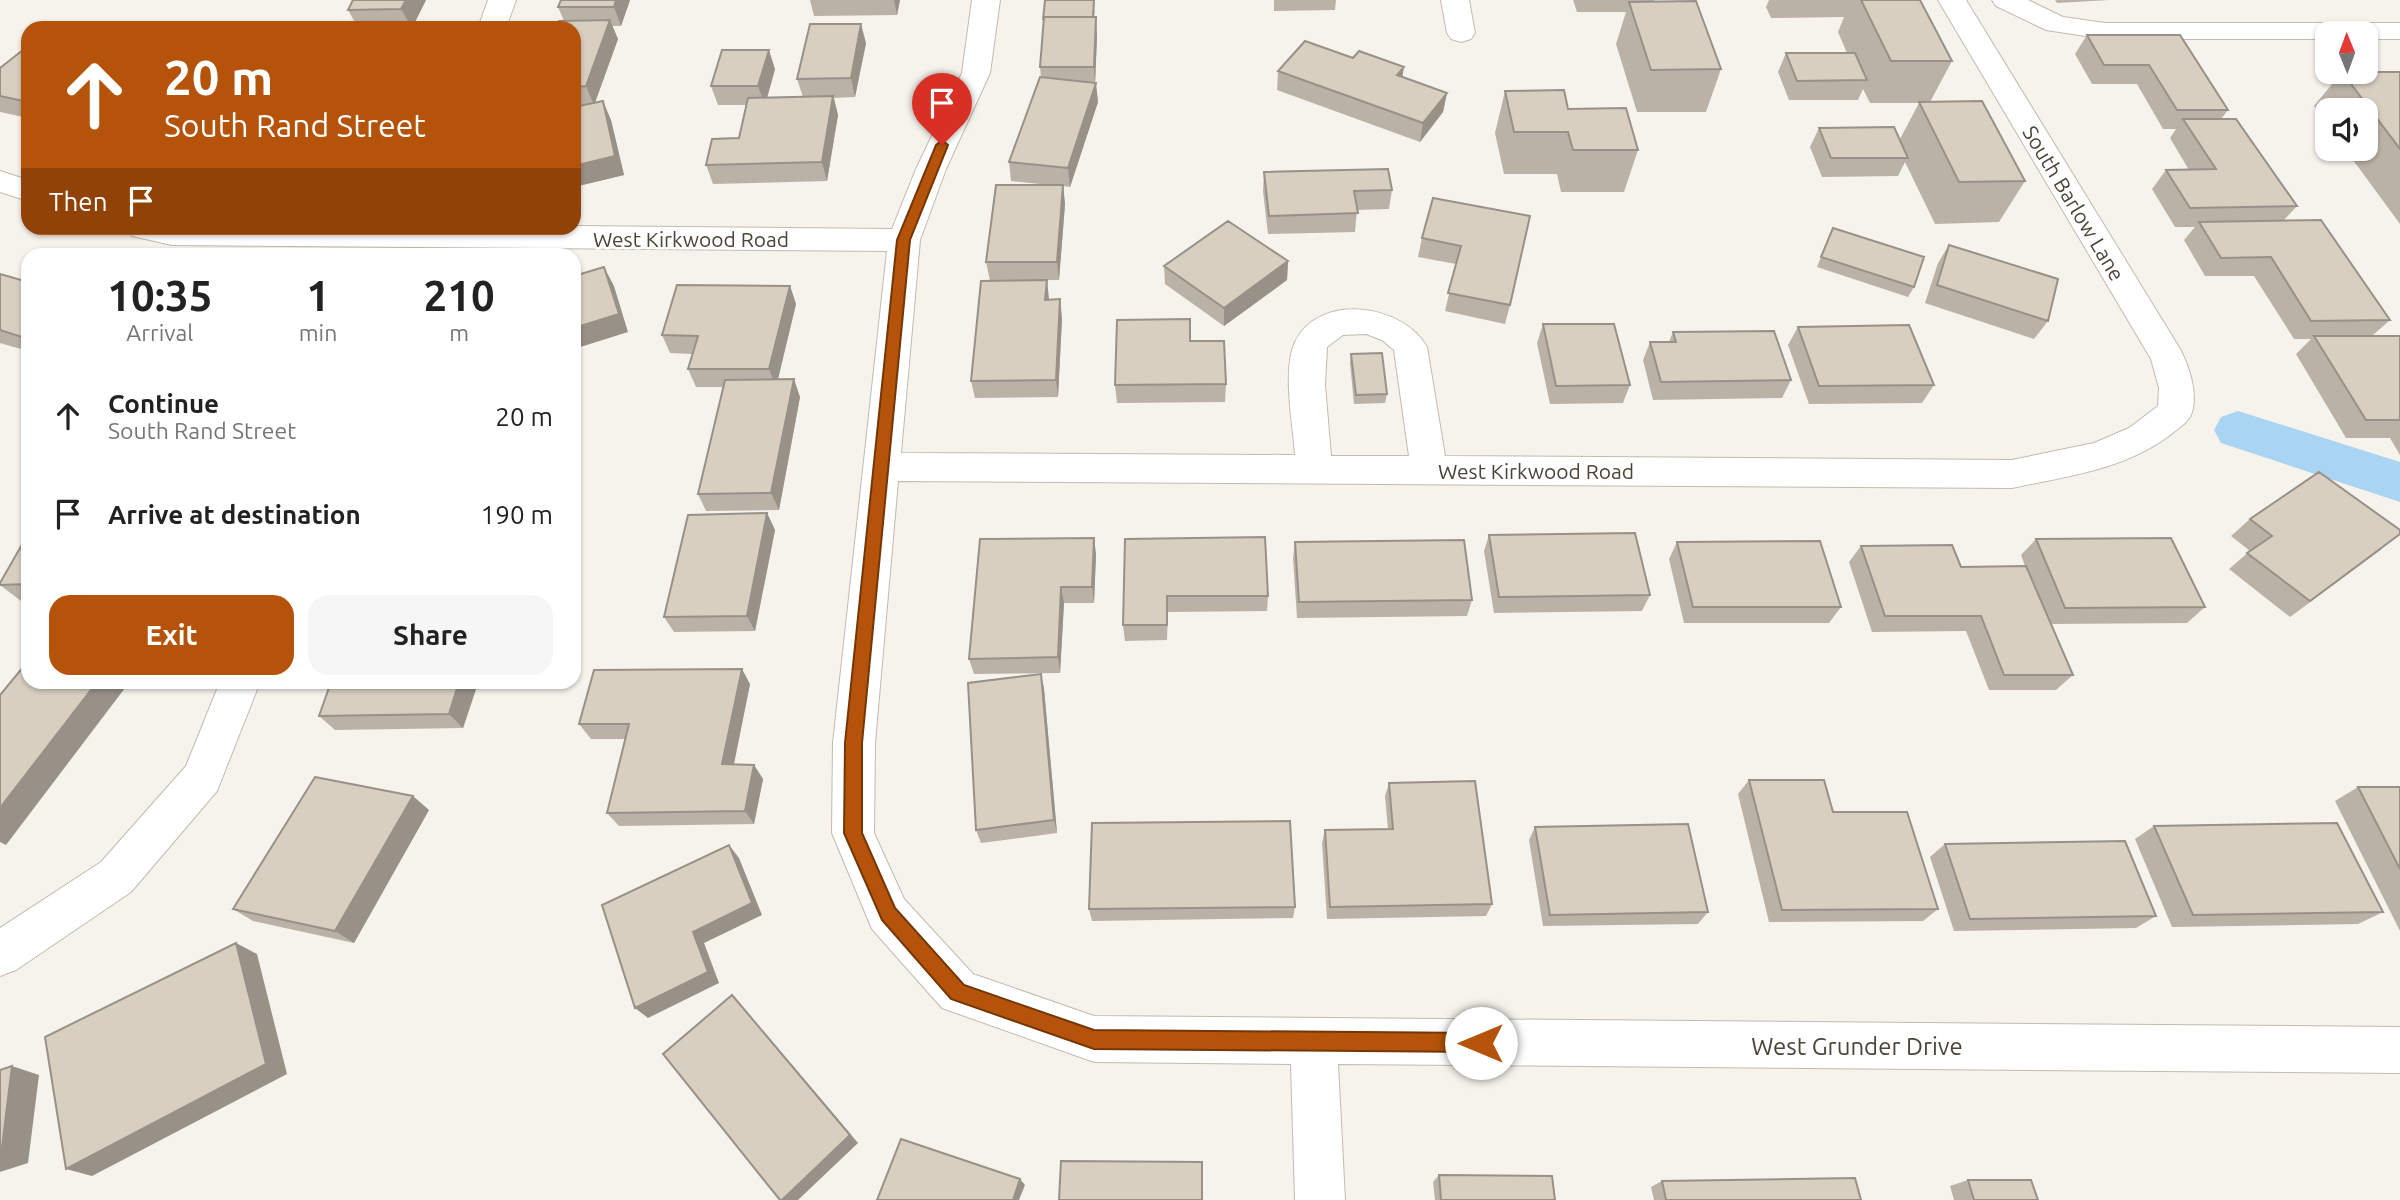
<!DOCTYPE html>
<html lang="en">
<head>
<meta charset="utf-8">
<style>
	body { margin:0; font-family:Ubuntu,sans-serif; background:#f6f6f6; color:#222; height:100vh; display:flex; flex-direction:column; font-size:26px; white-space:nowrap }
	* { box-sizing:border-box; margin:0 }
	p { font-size:23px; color:#767676 }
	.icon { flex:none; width:38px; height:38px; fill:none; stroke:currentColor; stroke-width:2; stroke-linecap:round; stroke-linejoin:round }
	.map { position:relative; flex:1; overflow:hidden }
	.side { position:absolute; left:21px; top:248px; width:560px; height:441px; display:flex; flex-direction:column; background:#fff; border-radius:21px; box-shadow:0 2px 5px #0004 }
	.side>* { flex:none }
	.guide { position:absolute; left:21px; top:21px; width:560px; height:214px; border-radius:21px; box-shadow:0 2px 5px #0004; background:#b45309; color:#fff; overflow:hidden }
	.needle { width:46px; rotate:359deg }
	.buttons { position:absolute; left:2315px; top:21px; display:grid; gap:14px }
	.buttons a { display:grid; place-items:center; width:63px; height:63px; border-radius:14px; background:#fff; box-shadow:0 2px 5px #0004; font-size:35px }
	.pin { position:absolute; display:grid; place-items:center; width:60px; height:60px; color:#fff; margin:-72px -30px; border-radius:50% 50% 50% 0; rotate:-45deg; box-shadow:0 0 7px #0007 }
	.pin .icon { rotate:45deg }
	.me { position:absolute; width:77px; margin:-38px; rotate:270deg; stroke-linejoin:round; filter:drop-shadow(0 0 5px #0008) }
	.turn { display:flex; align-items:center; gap:24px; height:147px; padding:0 28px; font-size:32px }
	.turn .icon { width:91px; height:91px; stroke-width:2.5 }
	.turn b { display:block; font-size:49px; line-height:60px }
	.then { display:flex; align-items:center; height:66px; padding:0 28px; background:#0003; gap:14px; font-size:26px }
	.eta { display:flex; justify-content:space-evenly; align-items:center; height:119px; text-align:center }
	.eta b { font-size:42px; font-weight:600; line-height:49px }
	.button { display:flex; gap:14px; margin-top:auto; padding:14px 28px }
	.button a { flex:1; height:80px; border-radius:21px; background:#b45309; color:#fff; font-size:28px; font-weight:600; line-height:80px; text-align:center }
	.button a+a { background:#f6f6f6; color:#222 }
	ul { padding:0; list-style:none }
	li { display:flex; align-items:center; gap:21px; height:98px; padding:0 28px }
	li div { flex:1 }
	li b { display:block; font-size:26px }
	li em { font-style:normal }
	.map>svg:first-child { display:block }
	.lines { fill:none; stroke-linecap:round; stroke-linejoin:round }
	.canal { fill:#a9d4f2; fill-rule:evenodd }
	.minor-casing { stroke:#c2bbae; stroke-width:2 }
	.minor { fill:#fff; fill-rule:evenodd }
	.wall { fill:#bab2a6 }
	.shaded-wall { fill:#979187 }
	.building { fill:#d8cfc1; stroke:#979187; stroke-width:2 }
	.route { fill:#b45309; stroke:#753606; stroke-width:2 }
	.labels { text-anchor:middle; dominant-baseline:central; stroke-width:5; stroke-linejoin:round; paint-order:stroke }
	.street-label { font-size:21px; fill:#4b4439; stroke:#fff }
	.near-street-label { font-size:24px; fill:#4b4439; stroke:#fff }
</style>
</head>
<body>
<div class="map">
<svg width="2400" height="1200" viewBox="0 0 2400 1200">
	<rect width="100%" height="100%" fill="#f6f3ec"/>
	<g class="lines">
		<path class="canal" d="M2238,411l162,51v40l-179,-59 -7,-13 7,-13z"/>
		<defs>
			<path id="minor" d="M488,0h28l-10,28h-28z
				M972,0h28l-10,73 -44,96 -26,71 -19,213 394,2c-2,-30 -13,-85 0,-113 24,-50 108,-38 132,5l18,109 567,4 82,-17 35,-15 29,-22 1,-18 -8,-29 -213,-359h28l214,349c9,17 18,44 12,63 -2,9 -11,14 -18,20 -46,37 -105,44 -162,56l-1114,-7 -23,262 -1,90 30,66 69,75 121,42 1306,11v46l-1062,-9 7,136h-50l-4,-136 -197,-2 -152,-54 -70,-79 -40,-96 1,-90 54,-492 -715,-6 -40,-9 -5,-8 447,-2 318,3 24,-60 46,-96zM1366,334l16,6 12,10 15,106h-78l-6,-71 2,-38 16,-12z
				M1441,0h28l6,33 -4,6 -10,3 -10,-3 -4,-6z
				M1992,0h36l35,17 42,6h295v16h-34v-6h-38v6h-223l-59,-9 -50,-24z
				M0,171l28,9v21l-28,-9z
				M220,682h40l-43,109 -86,101 -115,78 -16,6v-48l101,-66 85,-96z"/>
		</defs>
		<use href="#minor" class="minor-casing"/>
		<use href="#minor" class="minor"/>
	</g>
	<path class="wall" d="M353,0h73l-14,28h-71l16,-2 -9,-16z
		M561,0h69l-9,26h-9l6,13 -23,64 16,17 13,55 -50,12v-80l8,-1h-8v-78l-10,-7 -6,-14z
		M810,0h90l-3,15 -83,1z
		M1274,0h62l-1,10 -61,1z
		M1573,0h82l-1,1 67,68 -15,43h-69l-21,-68 10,-32h-49z
		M1769,0h151l32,61 -22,41 95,79 -26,41 -64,2 -30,-62 -7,14 -76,1 -12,-30 9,-19 81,11 19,-36h-49l-7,-14 -5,11h-69l-11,-28 8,-19h61l-9,-21 6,-15 -73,1 -5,-11z
		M2055,0h55l-53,3z
		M1095,9l-1,8 3,19 -2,47 3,19 -28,85 -7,-1 2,18 -6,76 -69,1 -4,-19 63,-77 -38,-4 -2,-19 32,-85 -1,-10z
		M2087,35h93l48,75 -7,9 76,87 -13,14 106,100 -18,16h28v119l-10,-17h-44l-50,-84 15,-15h-17l-40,-63h-49l-21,-36 11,-13h-20l-23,-38 14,-19h23l-19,-32 6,-9h-13l-26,-45h-45l-17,-30z
		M866,43l-11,54 -21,1 4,17 -11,66 -114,3 -7,-19 33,-27 7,-33h-28l-7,-19 64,-17 -8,29 36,-1 -6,-18z
		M28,46v72l-28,-6v-44z
		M1278,71l124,6 45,16 -4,19 -23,30 -143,-52z
		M2342,72h58v152l-55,-75h21v-39h-38v14l-14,-18z
		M1505,91l63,18 70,41 -14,42h-63l-4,-18h-53l-9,-41z
		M1264,172l128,18 -3,19 -32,1 -2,22 -87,2 -5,-43z
		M1433,198l77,107 -5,19 -60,-13 11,-47 -38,-7 4,-19z
		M1833,228l81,59 -6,10 -91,-30z
		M1949,245l99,76 -14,18 -109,-36 13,-40z
		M1288,261l-1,19 -63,46 -59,-42 -1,-18z
		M0,274l28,8v69l-28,-8z
		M790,286l6,18 -18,75 22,18 -21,113 -73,1 -8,-17 25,-107h-27l-8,-18 4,-15 -22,-1 -8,-18z
		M1049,300l13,18 -4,79 -83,1 -4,-17z
		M1543,324l87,61 -7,18 -73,1 -13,-61z
		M1798,327l136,58 -12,18 -113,1 -21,-59z
		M1673,332l118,48 -9,18 -129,2 -10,-40 7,-18h19z
		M1351,354l36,40 -2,9 -31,1 -4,-41z
		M1226,384l-1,18 -108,1 -2,-18z
		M767,513l8,17 -20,101 -81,1 -10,-15z
		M2250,519l132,30 -92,68 -61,-48 21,-18 -19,-15z
		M28,534v67h-7l-21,-16v-2z
		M1489,535l161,60 -8,16 -148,2 -10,-62z
		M1125,539l143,57 -1,15 -99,1 -1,28 -42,1 -2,-16z
		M2036,539l169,68 -18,16 -136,1 22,51 -17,15h-67l-23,-59 -94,1 -23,-70 12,-16 100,21 64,-1 -4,-11z
		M1295,542l177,58 -5,16 -170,2 -4,-60z
		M1677,542l164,65 -12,16h-145l-15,-64z
		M1096,554l-2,49h-30l-4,70 -86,1 -5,-15z
		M1041,674l3,15 13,144 -76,10 -5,-13z
		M750,684l-16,80 20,1 9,14 -9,45 -135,2 -12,-13 19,-74h-35l-12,-15z
		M476,689l-13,39 -128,2 -16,-14z
		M1749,780l84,32 105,97 -15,12 -154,1 -31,-128z
		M1389,783l103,121 -6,12 -159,3 -5,-76 3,-13 63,-1 -3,-33z
		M2358,787h42v144l-65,-130z
		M429,810l-75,133 -101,-22 -20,-12z
		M2154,826l229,86 -25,12 -186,3 -37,-88z
		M1535,827l173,85 -10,12 -155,2 -14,-86z
		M1945,844l211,72 -20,12 -182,3 -24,-74z
		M1295,907l-2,11 -201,3 -3,-12z
		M1439,1175l116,25h-120l-2,-18z
		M1968,1180l70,20h-84l-4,-14z
		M1662,1181l199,19h-207l-3,-13z"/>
	<path class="shaded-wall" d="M406,0h20l-14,28 -11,-19z
		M616,0h14l-9,26 -7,-19z
		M894,0h6l-3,15z
		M1096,17l1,19 -2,50 -1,-19z
		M610,20l8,19 -24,66 -8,-19z
		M861,24l5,19 -11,54 -4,-19z
		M769,50l6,19 -10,36 -7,-19z
		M1404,67l-3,19 -4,-11z
		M1096,83l2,19 -28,85 -2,-19z
		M1447,93l-4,19 -23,30 3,-19z
		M833,96l5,19 -11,66 -5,-19z
		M603,101l8,19 13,55 -50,12v-21z
		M1063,185l2,19 -6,76 -2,-18z
		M1288,261l-1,19 -63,46v-18z
		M604,267l10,19 14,46 -54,17v-21z
		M1047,280l2,19 -1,19 -3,-18z
		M790,286l6,18 -20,83 -7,-18z
		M1060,299l2,19 -4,79 -2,-17z
		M794,379l6,18 -21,113 -8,-17z
		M767,513l8,17 -20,101 -8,-15z
		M1094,538l2,16 -2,49 -2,-16z
		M1061,587l3,16 -4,70 -2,-16z
		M742,669l8,15 -19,94 -9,-14z
		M1041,674l3,15 13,144 -3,-13z
		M97,682h28l3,2 -122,161 -6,-3v-34z
		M454,682h16l6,7 -13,39 -14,-14z
		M754,765l9,14 -9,45 -9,-13z
		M413,796l16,14 -75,133 -19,-12z
		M729,845l10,13 23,57 -58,28 15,40 -71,35 -13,-10 58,-76z
		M236,943l21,11 30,120 -195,102 -26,-7z
		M732,995l10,11 116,137 -60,57h-16z
		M12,1066l27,9 -11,88 -28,9v-16z
		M1020,1179l5,6 -6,15h-6z"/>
	<path class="building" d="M353,0h53l-5,9 -53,1z
		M561,0h55l-2,7h-56z
		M1045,0h49l-1,17h-49l-1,3z
		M1861,0h59l32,61h-61z
		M1696,1l25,68 -70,1 -22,-68z
		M1044,17h52l-2,50h-54z
		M610,20l-24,66 -12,1v-59h-18l3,-7z
		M810,24h51l-10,54 -54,1z
		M399,25l-2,3h-56l1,-2z
		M2087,35h93l48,75h-51l-28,-45h-45z
		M1305,41l48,17 6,-7 45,16 -7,8 50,18 -24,30 -145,-52z
		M28,46v56l-28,-6v-28z
		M722,50h47l-11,36h-47z
		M1786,53h69l12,27 -70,1z
		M2342,72h58v77z
		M1040,77l56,6 -28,85 -59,-6z
		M1564,90l4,19 58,-1 12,42h-65l-5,-18h-54l-9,-41z
		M833,96l-11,66 -116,3 6,-26 27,-1 9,-40z
		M603,101l12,55 -41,10v-59z
		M1982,101l43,80 -66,1 -40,-80z
		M2183,119h53l61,87 -107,2 -24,-38 50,-1z
		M1894,127l14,31h-77l-12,-30z
		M1388,169l4,21 -38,1 4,22 -89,3 -5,-44z
		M996,185h67l-6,77h-71z
		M1433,198l97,18 -20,89 -62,-12 13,-47 -39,-8z
		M2321,220l69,100 -79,1 -40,-64 -50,1 -22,-36z
		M1228,221l60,40 -64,47 -60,-42z
		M1833,228l91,29 -10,30 -93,-30z
		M1949,245l109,34 -10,42 -111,-36z
		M604,267l15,47 -45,14v-52z
		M0,274l28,8v57l-28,-9z
		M1047,280l-2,20 15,-1 -4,81 -85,1 10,-100z
		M677,285l113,1 -21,83h-81l10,-33 -36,-1z
		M1190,319v22h34l2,43 -111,1 2,-65z
		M1543,324h71l16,61 -74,1z
		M1909,325l25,60 -115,1 -21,-59z
		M1774,331l17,49 -130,2 -11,-40h26l-3,-10z
		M2314,336h86v84h-34z
		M1382,353l5,41 -31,1 -5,-41z
		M794,379l-23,114 -73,1 27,-114z
		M2319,472l81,58v4l-90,67 -63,-48 25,-17 -22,-17z
		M767,513l-20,103 -83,1 24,-102z
		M1635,533l15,62 -151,2 -10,-62z
		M28,534v50l-28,1v-2z
		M1265,537l3,59h-101v29h-44l2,-86z
		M1094,538l-2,49h-31l-3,70 -89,2 11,-120z
		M2171,538l34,69 -140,1 -29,-69z
		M1464,540l8,60 -173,2 -4,-60z
		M1820,541l21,66h-148l-16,-65z
		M1952,545l9,22 65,-1 47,109h-69l-23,-59h-96l-24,-70z
		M28,661v21h69l-97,126v-113z
		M742,669l-20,95 32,1 -9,46 -138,2 22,-89h-50l15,-54z
		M1041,674l13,146 -78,10 -8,-147z
		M331,682h128l-10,32 -130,2z
		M315,777l98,19 -78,135 -102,-22z
		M1749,780h75l9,32h74l31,97 -156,1z
		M1475,781l17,123 -162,3 -5,-77 68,-1 -4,-46z
		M2358,787h42v82z
		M1290,821l5,86 -206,2 3,-86z
		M2337,823l46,89 -190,3 -39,-89z
		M1688,824l20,88 -158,3 -15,-88z
		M2125,841l31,75 -186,3 -25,-75z
		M729,845l23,58 -59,29 15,40 -73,36 -33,-103z
		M236,943l30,121 -200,105 -21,-132z
		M732,995l118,140 -68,65h-2l-117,-146z
		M12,1066l-11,89 -1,1v-86z
		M901,1139l119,40 -7,21h-136z
		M1061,1161l141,1v38h-143z
		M1439,1175l113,1 3,24h-114z
		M1855,1178l6,22h-195l-4,-19z
		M1968,1180h63l7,20h-64z"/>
	<path class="route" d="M942,140l6,5 -38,95 -48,503v90l33,75 69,77 130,45 387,3 7,3 3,7 -3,7 -7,2 -387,-3 -143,-50 -69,-79 -38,-87 1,-90 52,-503 39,-95z"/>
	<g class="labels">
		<g class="street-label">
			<text transform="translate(2074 203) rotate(59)">South Barlow Lane</text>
			<text x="691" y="239">West Kirkwood Road</text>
			<text x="1536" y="471">West Kirkwood Road</text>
		</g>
		<g class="near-street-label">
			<text x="1857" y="1046">West Grunder Drive</text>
		</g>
	</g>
</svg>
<div class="buttons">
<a><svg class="needle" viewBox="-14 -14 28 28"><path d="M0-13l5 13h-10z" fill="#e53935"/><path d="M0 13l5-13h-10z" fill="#767676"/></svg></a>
<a><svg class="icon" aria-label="sound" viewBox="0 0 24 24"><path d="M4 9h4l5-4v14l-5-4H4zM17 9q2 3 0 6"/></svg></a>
</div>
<div class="pin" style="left:942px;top:145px;background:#d93025"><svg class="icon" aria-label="arrive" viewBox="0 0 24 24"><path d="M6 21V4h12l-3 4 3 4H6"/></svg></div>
<svg class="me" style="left:1481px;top:1043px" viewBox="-20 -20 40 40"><circle r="19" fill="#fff"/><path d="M0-13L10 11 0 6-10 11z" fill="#b45309"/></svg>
<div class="guide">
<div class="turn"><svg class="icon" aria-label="ahead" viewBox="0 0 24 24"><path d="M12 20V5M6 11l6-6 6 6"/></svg><div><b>20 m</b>South Rand Street</div></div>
<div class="then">Then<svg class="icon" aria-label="arrive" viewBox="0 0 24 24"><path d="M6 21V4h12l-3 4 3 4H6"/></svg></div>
</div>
<section class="side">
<div class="eta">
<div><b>10:35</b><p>Arrival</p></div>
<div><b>1</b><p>min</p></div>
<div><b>210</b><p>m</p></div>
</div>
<ul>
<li><svg class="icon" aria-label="ahead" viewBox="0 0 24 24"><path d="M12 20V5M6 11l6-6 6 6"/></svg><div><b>Continue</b><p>South Rand Street</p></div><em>20 m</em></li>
<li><svg class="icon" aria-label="arrive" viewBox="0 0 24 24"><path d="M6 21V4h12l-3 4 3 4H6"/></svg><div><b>Arrive at destination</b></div><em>190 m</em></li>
</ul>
<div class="button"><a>Exit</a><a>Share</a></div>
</section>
</div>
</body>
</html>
